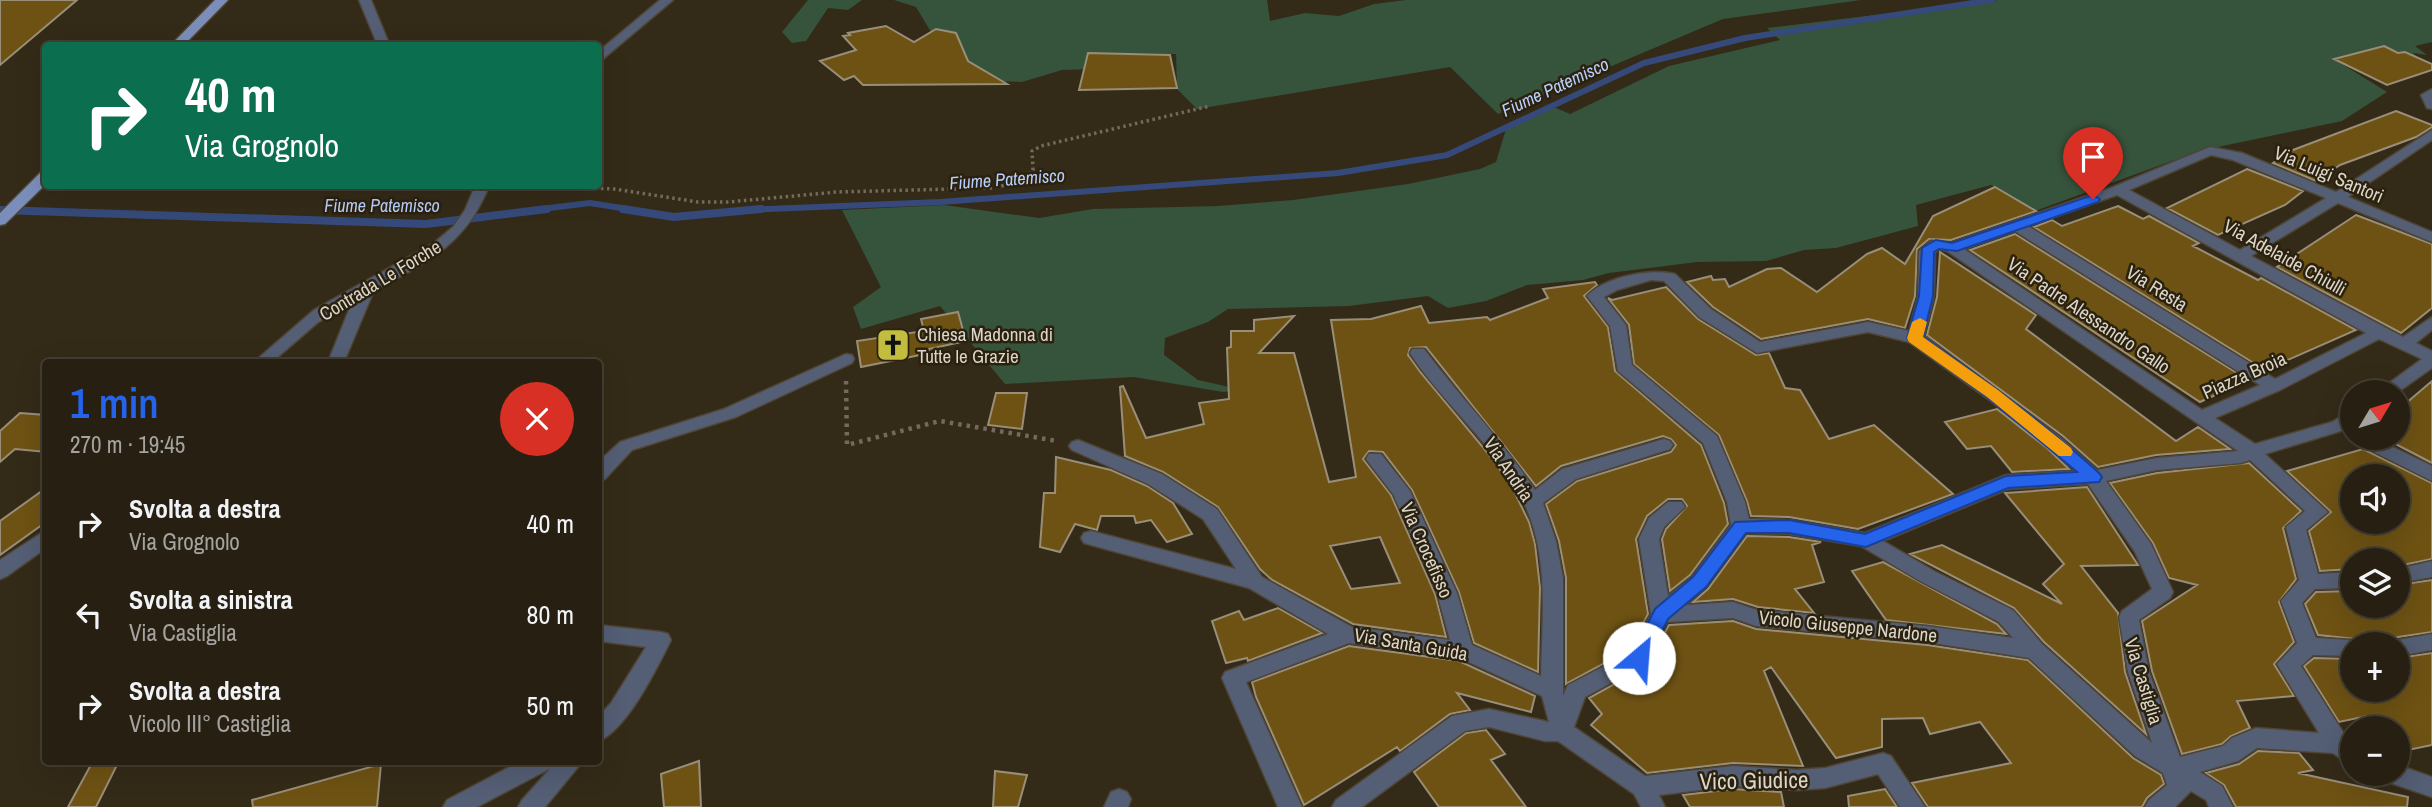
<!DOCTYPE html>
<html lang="it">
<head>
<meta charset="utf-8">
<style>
	body { margin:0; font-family:"Archivo Narrow",sans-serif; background:#332d20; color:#f1f3f6; height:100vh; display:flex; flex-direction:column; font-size:26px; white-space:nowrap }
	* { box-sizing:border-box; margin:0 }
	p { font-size:23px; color:#a4a39f }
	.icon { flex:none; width:38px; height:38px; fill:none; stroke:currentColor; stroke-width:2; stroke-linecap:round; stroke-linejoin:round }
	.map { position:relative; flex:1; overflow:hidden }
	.panel { position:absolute; left:42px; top:359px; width:560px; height:406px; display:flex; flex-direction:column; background:#272012; border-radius:7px; box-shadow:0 7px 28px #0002,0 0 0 2px #433e32 }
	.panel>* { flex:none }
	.hud { position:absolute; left:42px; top:42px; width:560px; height:147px; border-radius:7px; box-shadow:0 7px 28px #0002,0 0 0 2px #433e32; background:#0b6e4f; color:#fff; overflow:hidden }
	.needle { width:46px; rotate:52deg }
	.tools { position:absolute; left:2340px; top:380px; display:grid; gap:14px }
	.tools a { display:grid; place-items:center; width:70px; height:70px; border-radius:50%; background:#272012; box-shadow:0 7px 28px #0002,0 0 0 2px #433e32; font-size:35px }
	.pin { position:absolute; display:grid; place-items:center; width:60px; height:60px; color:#fff; margin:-72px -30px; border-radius:50% 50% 50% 0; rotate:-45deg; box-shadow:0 0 7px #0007 }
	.pin .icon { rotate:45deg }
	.me { position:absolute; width:77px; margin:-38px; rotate:27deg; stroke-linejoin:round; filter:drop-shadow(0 0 5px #0008) }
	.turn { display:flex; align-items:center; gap:24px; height:147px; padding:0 28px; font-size:32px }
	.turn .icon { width:91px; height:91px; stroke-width:2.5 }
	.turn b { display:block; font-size:49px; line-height:60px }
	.round { display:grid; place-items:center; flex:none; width:74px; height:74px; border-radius:37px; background:#332d20 }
	.overview { display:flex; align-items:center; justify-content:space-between; height:119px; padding:0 28px }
	h1 { font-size:42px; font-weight:600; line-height:52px; color:#2563eb }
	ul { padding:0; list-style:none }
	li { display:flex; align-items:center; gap:21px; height:91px; padding:0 28px }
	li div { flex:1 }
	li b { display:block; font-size:26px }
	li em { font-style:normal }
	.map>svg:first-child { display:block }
	.green { fill:#36533c }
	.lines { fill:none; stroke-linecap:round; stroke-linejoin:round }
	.stream-far1 { stroke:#354a7a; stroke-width:6 }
	.stream { stroke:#354a7a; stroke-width:8 }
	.building { fill:#6e5214; stroke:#998e78; stroke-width:2; fill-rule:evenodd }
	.minor-casing { stroke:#4f4534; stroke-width:3 }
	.primary-casing { stroke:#4f4534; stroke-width:3 }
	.path-far1 { stroke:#736a5b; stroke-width:3.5; stroke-dasharray:2.5 3.5; stroke-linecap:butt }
	.path { stroke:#736a5b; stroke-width:4.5; stroke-dasharray:3.5 5; stroke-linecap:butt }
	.minor { fill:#545e74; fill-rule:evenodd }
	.primary { fill:#7b8ebb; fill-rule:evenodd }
	.route { fill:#2563eb; stroke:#184099; stroke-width:2 }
	.slow { fill:#f59e0b }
	.labels { text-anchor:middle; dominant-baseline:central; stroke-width:5; stroke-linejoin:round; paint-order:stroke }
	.far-water-label { font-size:18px; font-style:italic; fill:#b9cffd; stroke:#2a210e }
	.street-label { font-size:19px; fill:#dbd5ca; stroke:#2a210e }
	.poi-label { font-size:19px; fill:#dbd5ca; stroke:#2a210e; text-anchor:start }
	.near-street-label { font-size:23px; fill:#dbd5ca; stroke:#2a210e }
</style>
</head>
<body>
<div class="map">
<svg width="2432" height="807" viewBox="0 0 2432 807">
	<rect width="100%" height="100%" fill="#342a18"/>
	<path class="green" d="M808,0h54l-14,10 -20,-2 -22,33 -14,2 -10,-11z
		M894,0h373l3,21 35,-8 34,3 35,-12 32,-4h455l-138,19 -225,95 -48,-47 -253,42 -20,-20 -1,-35 -88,-1 3,16 -29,1 -40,12 -54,-2 -37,-48 -15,-25z
		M1998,0h434v42l-17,4 12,9 -14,-2 5,5 -34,-11 -50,12 53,33 -45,29 -143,30 -164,60 -44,-26 -75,20 2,21 -82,22 -32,2 -38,11 -69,1 -88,11 -26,7 -56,5 -41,16 -38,7 -20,-12 -79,10 -121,3 -20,13 -43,16 -1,17 34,25 45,10 -20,2 -89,-15 -129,7 -65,-78 -79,23 -8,-22 28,-20 -39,-77 102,-5 95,13 54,-9 125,-3 75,-6 115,-16 72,-15 16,-7 10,-33 43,-24 21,9 99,-48 111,-26 -13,-12z"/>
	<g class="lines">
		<path class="stream-far1" d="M0,210h8
			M533,210l57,-7 44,7
			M743,210l197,-8 398,-29 109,-18 197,-92 101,-25 247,-38"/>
		<path class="stream" d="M623,209l51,8 87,-8
			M0,210l426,14 121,-15"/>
	</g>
	<path class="building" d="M0,0h77l-77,65z
		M886,26l28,16 22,-13 20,4 12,28 39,23 -144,1 -9,-9 -10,4 -24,-19 36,-11 -13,-14 7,-1 -2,-2z
		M2384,46l14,7 7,-1 27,12v6l-45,15 -53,-26z
		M1088,53l82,2 7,33 -98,2z
		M2396,111l36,14v2l-16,10 -76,28 -24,16 -43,-18 20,-13z
		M2247,169l56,22 -18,14 -67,30 -51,-27z
		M1995,187l41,24 -85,29 -22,-1 -12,10 -2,47 -10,32 -37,-9 -107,20 -48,-32 -26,-25 24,-6 2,4 12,-1 4,8 38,-18 14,-1 36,24 50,-38 15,-6 23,16 28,-48z
		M2118,206l25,13 6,-3 50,27 -6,3 65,34 3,-2 95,52 -91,40 -231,-143 18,-7 10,6z
		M2356,215l76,29v64l-31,25 -124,-66z
		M2015,234l233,146 -48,22 -230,-152z
		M1940,252l96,63 -10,14 150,112 22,-14 32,22 -74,6 -58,12 -35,-31 -136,-101 10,-38z
		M1595,282l2,3 -13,11 24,31 7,44 86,74 23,58 4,21 -38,51 -20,16 -8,-52 4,-10 21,-23 -5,-7h-14l-21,17 -11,23 12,75 -19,36 -63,34v-106l-7,-37 -13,-37 31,-23 94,-29 5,-7 -5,-6 -8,-3 -102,30 -25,20 -110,-139 -16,1 -2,7 13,18 61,73 28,37 19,39 6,22 5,43 -2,85 -64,-29 -15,-51 -47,-102 -29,-38 -14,-1 -6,8 28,36 44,99 11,43 -93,-13 -81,-44 -12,-11 -42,-62 -55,-35 -38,-16 -5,-69 3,-1 23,52 58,-14 -5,-21 30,-4 -2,-51 4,-1v-16h23v-11l40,-4 -35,37h35l35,129 27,-5 -25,-157 40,-1 50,-13 8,17 58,-6 3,3 58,-22 -5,-9zM1380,537l20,46 -49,6 -21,-43z
		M1666,287l32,32 58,36 13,-2 16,35 15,2 29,49 45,-14 79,69 -95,35 -69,-12 -38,-1 -4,-15 -28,-66 -85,-71 -5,-39 -21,-27 4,2z
		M958,312l8,29 -37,8 1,4 -69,14 -4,-26 67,-10 -3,-12z
		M2432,381v82l-48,-25h14v-28z
		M996,393h31l-5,36 -34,-4z
		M1997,409l50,39 22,21 -57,3 -21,-26 -24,3 -22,-27z
		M20,413l26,2v37l-31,-3 -15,13v-31z
		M2363,449l69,34v76l-34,7v-6h-46v9l-32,2 -11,-40 22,-19 -44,-41zM2352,476h46v46h-46z
		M1056,457l55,13 36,16 26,17 19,31 -25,8 -16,-22 -15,3 -2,-7h-33l-4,14 -22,-6 -15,28 -20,-5 4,-54h11z
		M2249,463l52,48 -18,17 13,51 -17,23 15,40 -20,22 20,32 -57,5 13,27 -19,8 -9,8 -40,10 -30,-83 -10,-50 55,-36 -28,-7 -16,-35 -43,-60 47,-10z
		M2087,487l51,78 -57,1 37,47 7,59 21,62 -102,-92 -30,-34 -104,-54 32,-9 120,59 -19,-20 21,-20 -59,-71z
		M46,488v34l-46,33v-34z
		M1747,536l42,1 32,5 -9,3 12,37 -29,7 19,24 -56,-6 -25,-8 -40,3 15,-13z
		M1883,562l114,62 9,10 -120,-14 -34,-49z
		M2432,580v52l-34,5 -42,2 -38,-4 -13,-31 11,-12 36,-1v15h46v-21z
		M1278,608l44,25 -74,28 -1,-3 -21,5 -14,-42 27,-10 5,9z
		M1733,621l23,8 171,16 101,15 105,98 28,17 3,9 -17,14 -5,9h-214l-16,-24 99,-20 -31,-41 -50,12 -7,-16 -41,1v28l-46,11 -65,-91 -7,4 39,95 -70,-3 -86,10 -56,-48 11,-11 -13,-16 58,-32 22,-41z
		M1349,646l110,15 76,35 -4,16 -74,-19 13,17 -20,4 -50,37 -3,-4 -93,58 -48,-108 -4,-15z
		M2432,653v92l-24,5 -10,-11v-11h-11l-5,-5 -7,1 -8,-8 -28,6 -35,-56 10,-8 38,1v31h46v-32z
		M1486,730l19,24 -14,6 35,47h-87l-25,-35 52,-39z
		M2258,751l41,2 14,17 -15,3 110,24 -1,10h-171l-12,-22 -18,-12 33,-9z
		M93,761h26l-23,46h-28z
		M699,761l2,46h-37l-3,-33z
		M381,764l-4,43h-124l-1,-7z
		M995,771l32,4 -9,32h-25z
		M1733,789l48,3 3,15h-94l-7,-12z
		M1885,789l12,18h-48l-1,-11z"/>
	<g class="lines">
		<defs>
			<path id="minor" d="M359,0h12l19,46h-12z
				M660,0h13l-75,63v-11z
				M2432,89v20l-5,-1 -6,-13z
				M2432,130v10l-84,57 84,35v10l-94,-39 -87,53 152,81 29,-20v13l-16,13 16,8v17l-34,24h-21l45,-33 -43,-20 -99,51 -65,28 40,26 77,-22 20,-12v15l-8,5 -79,24 63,58 -22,18 12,44 34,-2v16l-37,1 -13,14 14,35 36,2 8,4h-8v12l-39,-1 -12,11 45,71 6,5v24l-19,-13 -76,-5 -19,13 -38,11 22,14 11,21h-24l-3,-7 -15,-9 -16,16h-30l4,-7 18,-15 -4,-12 -28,-17 -106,-98 -102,-16 -171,-16 -23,-8 -66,4 -21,42 -61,33 -11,30 71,49 88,-10 64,4 28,-2 58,-15 8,3 34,51h-25l-22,-33 -53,14 -28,2 -64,-4 -74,9 6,12h-24l-7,-13 -76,-53h-13l-56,-14 -24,4 -103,76h-30l4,-7 116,-84 37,-7 60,13 -7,-26 -82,-38 -111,-15 -103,39 56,125h-24l-56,-129 3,-6 103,-38 -79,-46 -158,-43 -7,-2 -3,-5 3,-5 7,-2 145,38 -33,-50 -55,-35 -76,-34 -3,-4 3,-4 6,-2 84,34 55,35 45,68 90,50 98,13 -13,-47 -44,-99 -27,-35 3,-5h12l29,37 47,102 15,52 69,31c1,-58 9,-121 -18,-175 -26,-54 -80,-97 -113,-148l2,-4h12c36,48 78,91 111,141l27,-21 102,-30 6,2 3,4 -3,4 -94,30 -33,24 13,38 7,37v118l5,-11 63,-33 20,-38 -12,-75 10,-21 19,-16h14l3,5 -21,20 -5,12 9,57 24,-19 39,-52 -4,-23 -24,-59 -85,-72 -8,-45 -23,-30c17,-19 63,-28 88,-22l36,35 49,33 108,-20 41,9 9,-35 1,-45 12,-10 20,2 162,-56 97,-40 32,6 94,39zM2211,155l22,5 93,38 -86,52 -111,-60zM2117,195l249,138 -91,46 -247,-153zM2015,231l245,154 -58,25 -238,-161zM1939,249l8,2 291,200 -81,7 -60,12 -36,-32 -137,-102 10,-40 1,-43zM1651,280l13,1 35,36 58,36 111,-21 41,10 78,56 62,48 26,25 -69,4 -141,58 -76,-13 -40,-1 -4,-17 -28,-66 -85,-71 -6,-40 -22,-28 13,-7zM2250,460l55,51 -19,16 13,53 -18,21 16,42 -20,21 42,69 -63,-5 -24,10 -9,8 -43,11 -31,-85 -10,-52 31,-22 3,-6 -22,-48 -45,-63 51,-11 84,-7zM2088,484l47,68 17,37 -30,22 -3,6 9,55 24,71 -110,-99 -29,-34 -79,-39 -51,-30 125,-52zM1746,533l43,1 72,12 59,35 79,41 14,16 -86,-12 -170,-16 -24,-8 -47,3 20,-18z
				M475,186h14c-23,58 -62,77 -115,104l-30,72h-16l25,-62 -36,23 -45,39h-18l60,-52 120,-67 19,-16 12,-17z
				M846,354l6,1 2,4 -2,4 -116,54 -104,33 -27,29 -7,1v-18l22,-20 104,-33z
				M2352,436l22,2 58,28v15l-78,-39z
				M46,530v18l-39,28 -7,3v-19z
				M2432,561v16l-34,6v-14z
				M598,625l63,7 7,2 3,6c-13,26 -45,92 -73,101v-24l13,-14 35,-56 -48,-6z
				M2432,634v16l-34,6v-12h-8l8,-4z
				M521,761h33l-3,7 -74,39h-34l4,-7z
				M557,761h26l-38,46h-27l4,-7z
				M2398,765l34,12v20l-47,-16 -3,-7h16z
				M1119,789l8,3 4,7 -3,8h-24l7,-15z"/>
			<path id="primary" d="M215,0h13l-45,46h-13z
				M46,171v13l-41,40 -5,1v-12l41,-41z"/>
		</defs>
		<use href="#minor" class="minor-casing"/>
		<use href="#primary" class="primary-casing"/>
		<path class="path-far1" d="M547,186l67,3 84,13h30l109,-10 153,-4c17,-3 31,-5 43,-18l-1,-19 9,-5 169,-40"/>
		<path class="path" d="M846,381l1,64 93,-24 117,20"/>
		<use href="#minor" class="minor"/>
		<use href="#primary" class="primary"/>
	</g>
	<path class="route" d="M2093,195l7,4 -2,3 -141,49 -18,-2 -5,3 -1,44 -10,41c61,43 121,86 176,136l3,4 -3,5 -91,6 -142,59 -77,-14h-43l-40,54 -38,32 -22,44 -7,2 -7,-2 -2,-5 25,-49 38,-32 42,-55 54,-2 76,14 141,-58 71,-4 -90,-75 -80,-59 12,-42 3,-48 14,-8 16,3z"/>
	<path class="slow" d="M1920,318l7,4 -4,15 75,53 73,58 2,4 -2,4h-12l-72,-59 -78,-55 -2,-4 5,-16z"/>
	<defs>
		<symbol id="church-square" viewBox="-11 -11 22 22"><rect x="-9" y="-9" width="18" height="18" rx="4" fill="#c3bd3f" stroke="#2a210e"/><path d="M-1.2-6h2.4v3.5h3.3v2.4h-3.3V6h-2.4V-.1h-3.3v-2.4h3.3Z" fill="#111"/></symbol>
	</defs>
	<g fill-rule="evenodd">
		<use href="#church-square" x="874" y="326" width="38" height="38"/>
	</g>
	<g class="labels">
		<g class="far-water-label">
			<text transform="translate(1555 87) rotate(-25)">Fiume Patemisco</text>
			<text transform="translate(1007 179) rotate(-4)">Fiume Patemisco</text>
			<text x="382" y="205">Fiume Patemisco</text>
		</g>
		<g class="street-label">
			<text transform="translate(2329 174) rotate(23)">Via Luigi Santori</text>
			<text transform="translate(2285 257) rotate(29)">Via Adelaide Chiulli</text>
			<text transform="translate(380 280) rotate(-31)">Contrada Le Forche</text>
			<text transform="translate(2157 288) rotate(32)">Via Resta</text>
			<text transform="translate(2089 315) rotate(34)">Via Padre Alessandro Gallo</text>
			<text transform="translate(2244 375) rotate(-24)">Piazza Broia</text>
			<text transform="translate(1509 469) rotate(56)">Via Andria</text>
			<text transform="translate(1427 550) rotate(66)">Via Crocefisso</text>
			<text transform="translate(1848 626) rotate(6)">Vicolo Giuseppe Nardone</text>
			<text transform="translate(1411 644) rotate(10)">Via Santa Guida</text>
			<text transform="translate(2144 681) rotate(73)">Via Castiglia</text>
		</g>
		<g class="poi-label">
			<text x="917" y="334">Chiesa Madonna di<tspan x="917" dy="22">Tutte le Grazie</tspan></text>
		</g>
		<g class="near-street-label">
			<text transform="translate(1754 780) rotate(-1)">Vico Giudice</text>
		</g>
	</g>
</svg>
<div class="tools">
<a><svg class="needle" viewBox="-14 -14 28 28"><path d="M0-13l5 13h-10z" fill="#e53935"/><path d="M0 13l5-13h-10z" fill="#a4a39f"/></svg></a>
<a><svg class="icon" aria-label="sound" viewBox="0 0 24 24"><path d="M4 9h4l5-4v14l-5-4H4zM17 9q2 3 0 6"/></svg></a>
<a><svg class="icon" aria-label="layers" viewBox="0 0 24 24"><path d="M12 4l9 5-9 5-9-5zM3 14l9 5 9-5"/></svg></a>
<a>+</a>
<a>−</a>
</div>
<div class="pin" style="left:2093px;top:199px;background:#d93025"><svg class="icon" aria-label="arrive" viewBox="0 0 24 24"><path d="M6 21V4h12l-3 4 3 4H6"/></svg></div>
<svg class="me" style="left:1639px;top:658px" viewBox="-20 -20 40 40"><circle r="19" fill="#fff"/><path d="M0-13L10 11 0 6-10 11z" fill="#2563eb"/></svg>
<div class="hud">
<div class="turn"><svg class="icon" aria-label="right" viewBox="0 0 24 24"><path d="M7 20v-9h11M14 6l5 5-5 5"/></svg><div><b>40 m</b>Via Grognolo</div></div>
</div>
<section class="panel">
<div class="overview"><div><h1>1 min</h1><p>270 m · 19:45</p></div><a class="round" style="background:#d93025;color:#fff"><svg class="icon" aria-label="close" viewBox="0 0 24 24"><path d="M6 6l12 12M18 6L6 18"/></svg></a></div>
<ul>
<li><svg class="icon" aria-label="right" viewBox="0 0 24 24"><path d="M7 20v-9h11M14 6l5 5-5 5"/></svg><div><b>Svolta a destra</b><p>Via Grognolo</p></div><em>40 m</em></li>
<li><svg class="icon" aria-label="left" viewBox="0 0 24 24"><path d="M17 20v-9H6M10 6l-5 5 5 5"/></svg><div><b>Svolta a sinistra</b><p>Via Castiglia</p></div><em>80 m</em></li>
<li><svg class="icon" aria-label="right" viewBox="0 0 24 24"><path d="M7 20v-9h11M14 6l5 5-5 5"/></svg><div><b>Svolta a destra</b><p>Vicolo III° Castiglia</p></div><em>50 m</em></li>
</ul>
</section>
</div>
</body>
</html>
